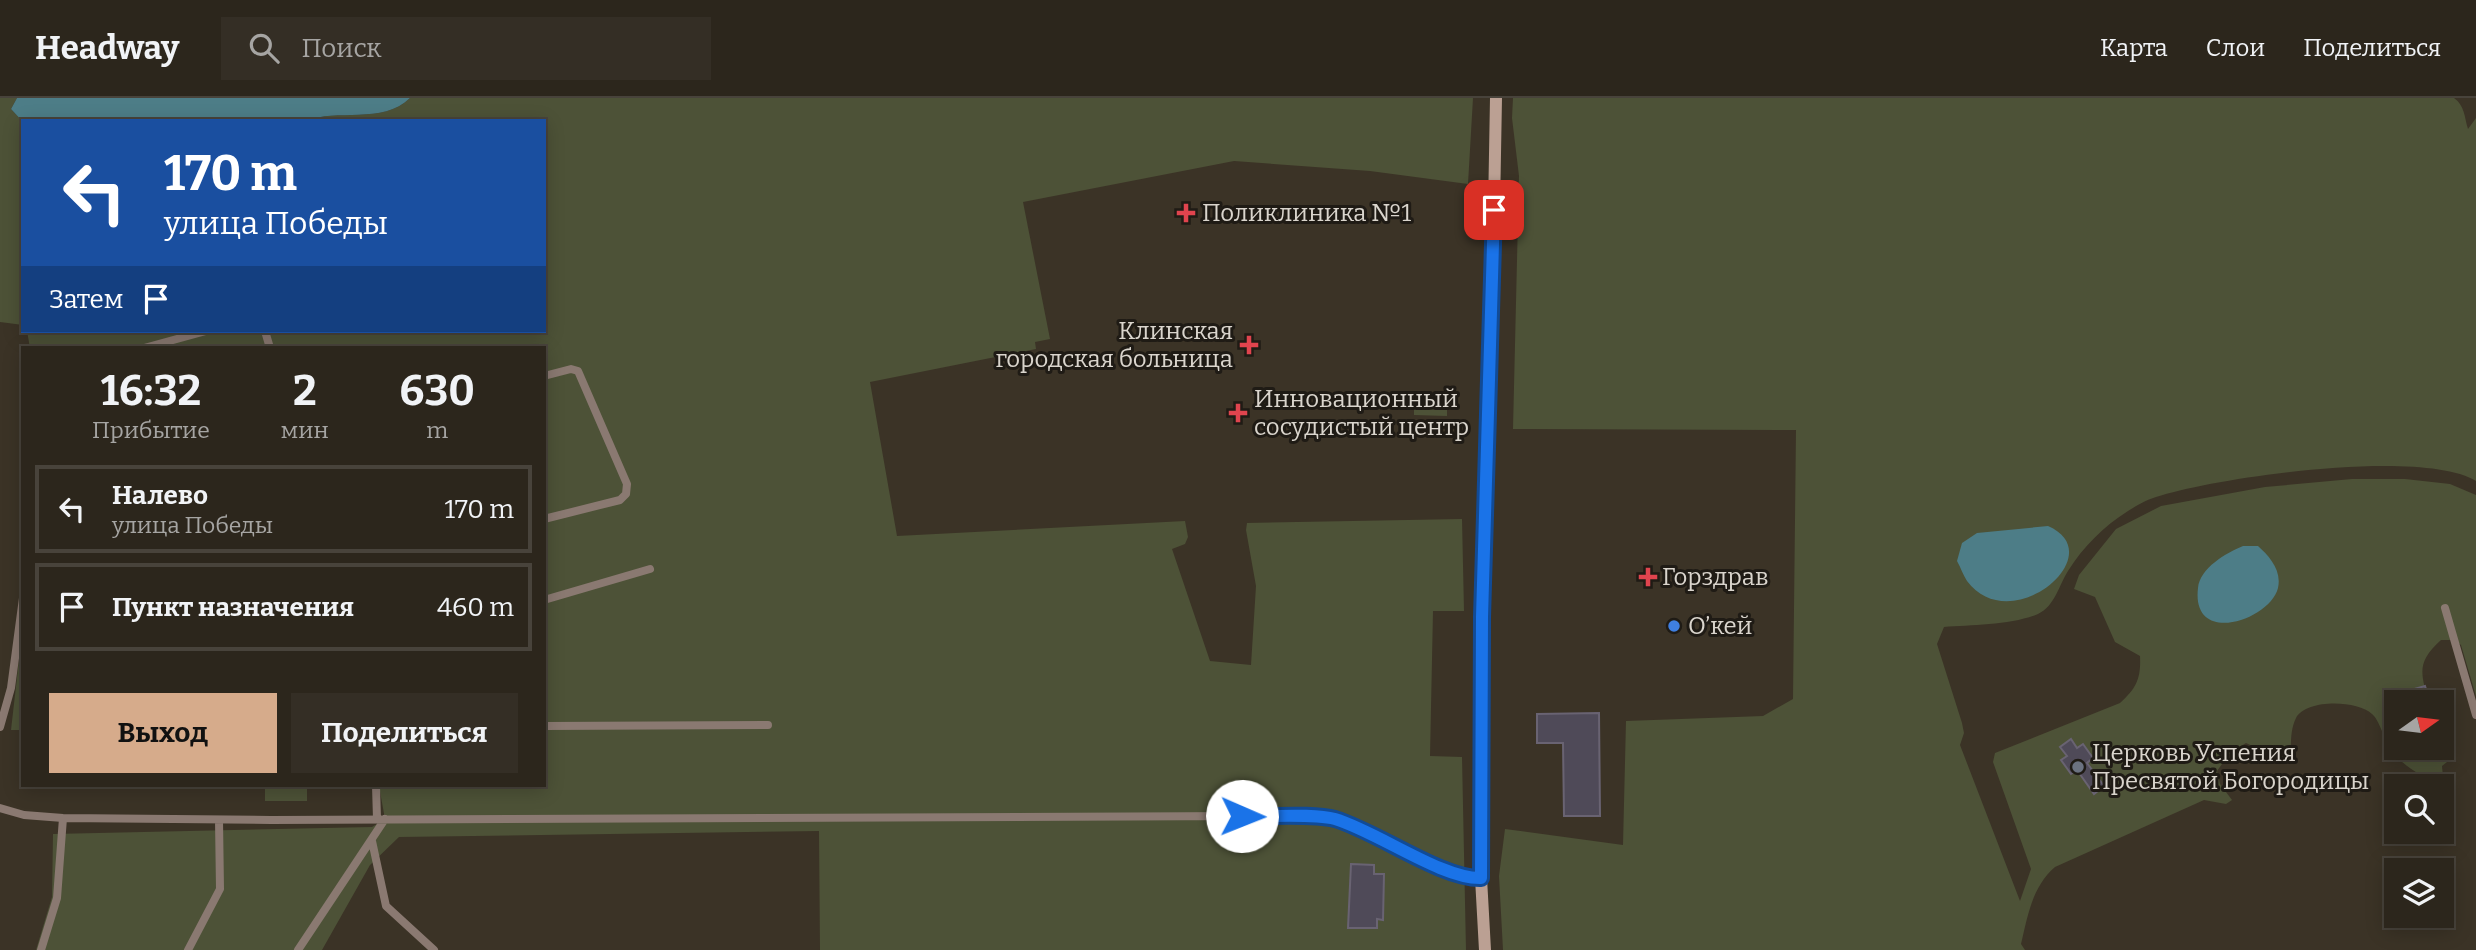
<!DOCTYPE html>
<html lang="ru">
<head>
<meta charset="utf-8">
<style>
	body { margin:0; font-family:Bitter,serif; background:#342e25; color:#f1f3f6; height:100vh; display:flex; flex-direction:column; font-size:26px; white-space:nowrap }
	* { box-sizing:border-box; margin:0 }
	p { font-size:23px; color:#a6a5a3 }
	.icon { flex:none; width:38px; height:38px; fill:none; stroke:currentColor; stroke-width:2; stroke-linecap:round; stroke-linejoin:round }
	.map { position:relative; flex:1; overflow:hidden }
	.details { position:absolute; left:21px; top:248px; width:525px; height:441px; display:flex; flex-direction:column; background:#2c261c; border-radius:0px; box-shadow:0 4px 18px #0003,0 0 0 2px #48433b }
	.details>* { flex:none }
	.top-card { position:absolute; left:21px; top:21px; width:525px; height:214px; border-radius:0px; box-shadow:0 4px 18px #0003,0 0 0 2px #48433b; background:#1a4fa0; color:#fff; overflow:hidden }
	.needle { width:46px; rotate:76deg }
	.tools { position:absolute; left:2384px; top:592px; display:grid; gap:14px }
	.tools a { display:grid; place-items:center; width:70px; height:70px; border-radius:0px; background:#2c261c; box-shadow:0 4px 18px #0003,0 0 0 2px #48433b; font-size:35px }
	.pin { position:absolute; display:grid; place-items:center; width:60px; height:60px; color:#fff; margin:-30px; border-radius:14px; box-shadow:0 4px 10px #0006 }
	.me { position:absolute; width:77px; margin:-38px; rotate:91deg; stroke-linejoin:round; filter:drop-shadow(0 0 5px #0008) }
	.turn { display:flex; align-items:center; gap:24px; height:147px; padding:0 28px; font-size:32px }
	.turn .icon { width:91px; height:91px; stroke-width:2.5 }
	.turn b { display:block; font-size:49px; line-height:60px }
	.then { display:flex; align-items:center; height:66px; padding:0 28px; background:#0003; gap:14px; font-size:26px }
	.eta { display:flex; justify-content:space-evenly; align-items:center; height:119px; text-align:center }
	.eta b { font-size:42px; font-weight:700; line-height:49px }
	.action { display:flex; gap:14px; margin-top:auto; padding:14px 28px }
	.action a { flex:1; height:80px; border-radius:0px; background:#d6ab8b; color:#111; font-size:28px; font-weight:700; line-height:80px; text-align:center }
	.action a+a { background:#342e25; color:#f1f3f6 }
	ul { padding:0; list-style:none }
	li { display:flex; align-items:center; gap:21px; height:88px; margin:0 14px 10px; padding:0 14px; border:4px solid #48433b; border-radius:0px }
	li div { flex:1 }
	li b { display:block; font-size:26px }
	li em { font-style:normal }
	header { display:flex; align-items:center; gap:42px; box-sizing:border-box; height:98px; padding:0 35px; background:#2c261c; border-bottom:2px solid #48433b }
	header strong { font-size:33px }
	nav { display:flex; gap:38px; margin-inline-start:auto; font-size:24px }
	.search { width:490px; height:63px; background:#342e25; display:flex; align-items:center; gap:18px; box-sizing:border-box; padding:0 24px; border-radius:0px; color:#a6a5a3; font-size:26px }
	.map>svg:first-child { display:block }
	.green { fill:#4d5237 }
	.water { fill:#4d7d87 }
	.building { fill:#4f4a58; stroke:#696372; stroke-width:2 }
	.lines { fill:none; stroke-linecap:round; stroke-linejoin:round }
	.street { stroke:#8a7971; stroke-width:8 }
	.secondary { stroke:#bba093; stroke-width:12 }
	.route-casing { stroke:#114b97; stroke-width:18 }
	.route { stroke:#1a73e8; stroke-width:12 }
	.health-dot { fill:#e0444e; stroke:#1f1b15; stroke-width:2.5 }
	.shop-dot { fill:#3f7fe0; stroke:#1f1b15; stroke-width:2.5 }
	.worship-dot { fill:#6b7280; stroke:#1f1b15; stroke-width:2.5 }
	.labels { text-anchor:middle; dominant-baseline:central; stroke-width:6; stroke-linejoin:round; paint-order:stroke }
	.poi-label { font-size:24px; fill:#dad5cd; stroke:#1f1b15; text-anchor:start }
</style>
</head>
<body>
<header>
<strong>Headway</strong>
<div class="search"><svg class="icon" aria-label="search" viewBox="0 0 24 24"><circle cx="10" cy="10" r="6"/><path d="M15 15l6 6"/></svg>Поиск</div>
<nav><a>Карта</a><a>Слои</a><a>Поделиться</a></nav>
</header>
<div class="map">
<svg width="2476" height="852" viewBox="0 0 2476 852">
	<rect width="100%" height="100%" fill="#3b3326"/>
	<path class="green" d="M0,0h17l-6,11 12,13v203l-23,-3z
		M410,0h1063l-5,86 -98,-13 -136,-10 -211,41 27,137 -15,3 1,7 -166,33 27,154 288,-15 3,16 -3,7 -13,5 38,112 41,4 5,-79 -10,-56 1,-7 215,-4 2,92h-31l-3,145 32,1 4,193h-646l-1,-119 -420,6 -29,28 -48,85h-286l16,-53 1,-63 319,-7 13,-8 -6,-33h165v-438h-514l-3,-17h517v-210h-237c28,-13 76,4 103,-23z
		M1513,0h941c11,8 10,18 14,31l8,-11v363c-54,-33 -259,-4 -320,16 -10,3 -20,9 -28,14 -24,15 -45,36 -60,60 -9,14 -13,35 -30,43 -25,11 -67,11 -94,13l-7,17 25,79 2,10 -4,12 60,156 11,-32 -38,-107 2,-9 125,-50c17,-15 21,-25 20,-47l-25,-14 -20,-45 -21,-8 5,-14 37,-46 45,-23 104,-19 87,-8h53l45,5 26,11v201l-15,-51 -7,-5h-13c-24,22 -21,32 -12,62h-33v45h45v-3l6,18 -5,4 2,22 -3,11v-13h-15l-3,-10c-22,-12 -29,-20 -40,-43 -3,-6 -6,-15 -11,-19 -15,-14 -66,-15 -76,4 -6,12 -5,26 -5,38l-11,3 -34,-16 -16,10 -13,18 3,13 12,16 -6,4 -22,-4 -149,67c-23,20 -27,48 -34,77l4,6h-522l-4,-74 6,-47 118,16 3,-124 137,-5 30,-17 3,-269 -283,-1 6,-253 -7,-58z
		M1414,301l33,1v16l-33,-1z
		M23,527v105h-12z
		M265,688h42v15h-42z"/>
	<path class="water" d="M17,0h393c-27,27 -75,10 -103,23l-284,1 -12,-13z
		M2048,428c65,28 -37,114 -81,55 -4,-6 -6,-13 -10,-20l5,-18 15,-10z
		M2243,448h15c11,10 24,24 20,42 -8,32 -87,59 -80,0 2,-20 28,-35 45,-42z"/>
	<path class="building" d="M2425,588l5,16h-31l-2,-8z
		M1599,615l1,103h-36l-1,-73h-26v-29z
		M2071,641l6,9 6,-4 10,14 -6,5 17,23 -10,8 -17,-24 -6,4 -10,-14 6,-4 -7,-9z
		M1351,766l23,1v9h10l-1,46 -6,-1v9h-29z"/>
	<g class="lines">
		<path class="street" d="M265,233l5,17
			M144,250l62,-17
			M544,278l27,-7 7,2 49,113 -1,10 -6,6 -76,19
			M544,502l106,-31
			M2445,510l31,107
			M544,628l224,-1
			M0,629l11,-39 12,-90
			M376,688l1,33
			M0,710l24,7 39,3 208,2 971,-4c25,1 71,-3 93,3 43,13 107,59 146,59
			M372,743l14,65 48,44
			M41,852l16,-52 6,-80
			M188,852l32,-61 -1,-69
			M298,852l87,-131"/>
		<path class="secondary" d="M1485,852l-4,-72 1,-261 9,-239 5,-280"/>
	</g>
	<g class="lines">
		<defs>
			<path id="route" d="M1242,718c25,1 71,-3 93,3 43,13 107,60 146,59l1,-261 12,-407"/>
		</defs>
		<use href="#route" class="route-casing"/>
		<use href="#route" class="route"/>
	</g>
	<g class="health-dot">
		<path d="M1182.5 104.5h7v7h7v7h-7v7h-7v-7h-7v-7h7z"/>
		<path d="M1245.5 236.5h7v7h7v7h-7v7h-7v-7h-7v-7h7z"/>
		<path d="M1234.5 304.5h7v7h7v7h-7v7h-7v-7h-7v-7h7z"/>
		<path d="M1644.5 468.5h7v7h7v7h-7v7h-7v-7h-7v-7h7z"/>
	</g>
	<circle class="shop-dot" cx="1674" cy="528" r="7"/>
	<circle class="worship-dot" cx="2078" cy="669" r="7"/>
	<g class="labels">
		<g class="poi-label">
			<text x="1202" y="115">Поликлиника №1</text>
			<text x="1233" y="233" text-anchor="end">Клинская<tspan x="1233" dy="28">городская больница</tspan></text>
			<text x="1254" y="301">Инновационный<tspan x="1254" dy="28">сосудистый центр</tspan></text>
			<text x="1662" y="479">Горздрав</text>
			<text x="1688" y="528">О’кей</text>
			<text x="2092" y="655">Церковь Успения<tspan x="2092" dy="28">Пресвятой Богородицы</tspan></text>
		</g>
	</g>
</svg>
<div class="tools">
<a><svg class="needle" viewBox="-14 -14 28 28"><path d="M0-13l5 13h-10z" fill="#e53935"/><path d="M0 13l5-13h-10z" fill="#a6a5a3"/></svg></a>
<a><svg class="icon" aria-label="search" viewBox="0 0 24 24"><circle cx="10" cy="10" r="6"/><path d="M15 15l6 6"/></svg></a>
<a><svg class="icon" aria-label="layers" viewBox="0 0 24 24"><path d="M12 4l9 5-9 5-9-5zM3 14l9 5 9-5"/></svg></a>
</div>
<div class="pin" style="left:1494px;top:112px;background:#d93025"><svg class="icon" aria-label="arrive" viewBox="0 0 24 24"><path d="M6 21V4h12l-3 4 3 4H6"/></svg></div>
<svg class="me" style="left:1242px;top:718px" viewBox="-20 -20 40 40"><circle r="19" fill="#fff"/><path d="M0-13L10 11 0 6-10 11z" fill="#1a73e8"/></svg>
<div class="top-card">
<div class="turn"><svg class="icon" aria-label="left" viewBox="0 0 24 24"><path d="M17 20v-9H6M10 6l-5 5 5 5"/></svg><div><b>170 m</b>улица Победы</div></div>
<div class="then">Затем<svg class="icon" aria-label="arrive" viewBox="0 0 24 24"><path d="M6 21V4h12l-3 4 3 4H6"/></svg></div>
</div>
<section class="details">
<div class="eta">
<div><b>16:32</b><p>Прибытие</p></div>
<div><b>2</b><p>мин</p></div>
<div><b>630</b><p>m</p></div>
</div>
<ul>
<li><svg class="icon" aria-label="left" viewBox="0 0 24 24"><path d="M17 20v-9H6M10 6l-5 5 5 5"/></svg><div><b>Налево</b><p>улица Победы</p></div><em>170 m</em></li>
<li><svg class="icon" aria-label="arrive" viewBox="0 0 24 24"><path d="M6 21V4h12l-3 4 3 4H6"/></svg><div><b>Пункт назначения</b></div><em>460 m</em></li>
</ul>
<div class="action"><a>Выход</a><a>Поделиться</a></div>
</section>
</div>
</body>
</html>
